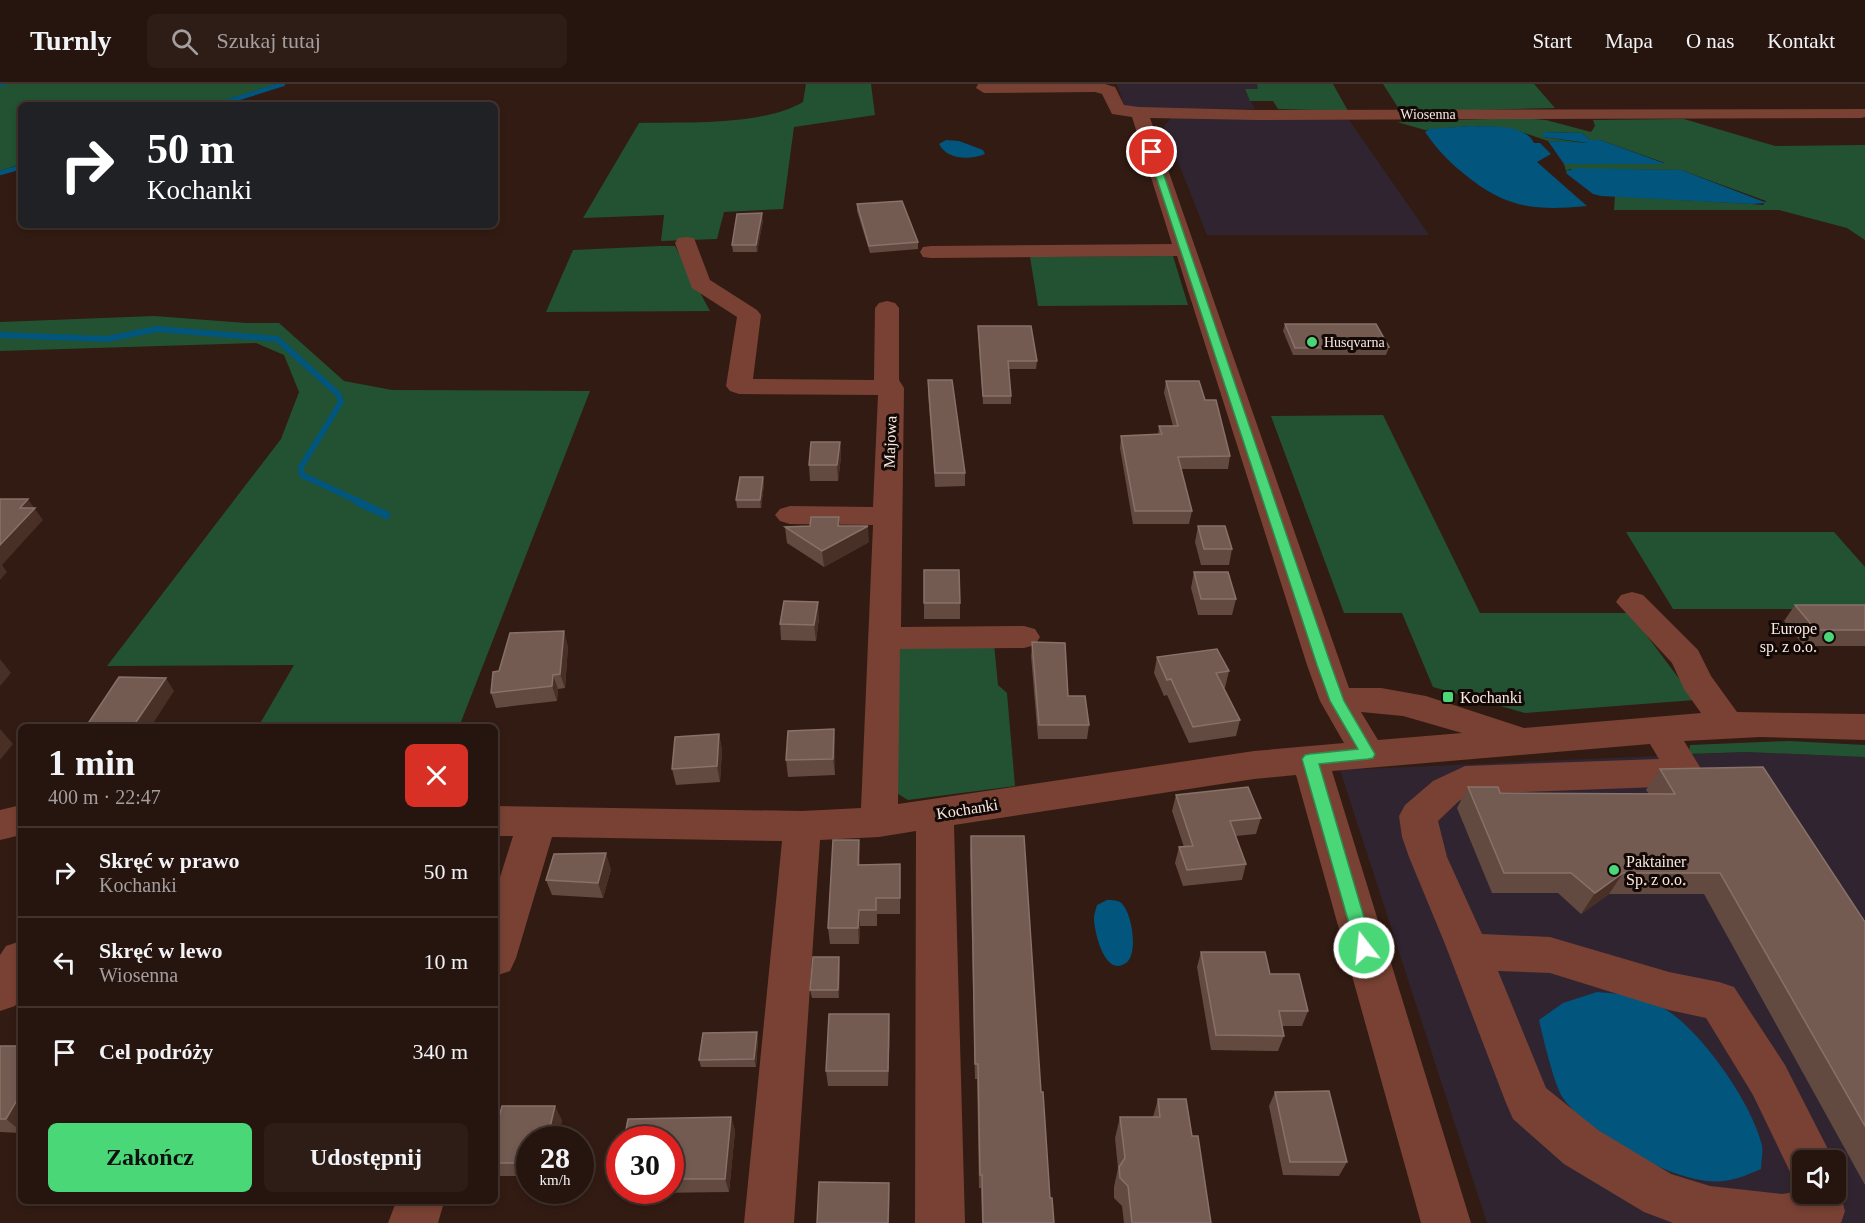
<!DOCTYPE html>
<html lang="pl">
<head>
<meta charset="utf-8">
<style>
	body { margin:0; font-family:Georgia,serif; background:#2e1d17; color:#f1f3f6; height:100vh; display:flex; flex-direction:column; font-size:22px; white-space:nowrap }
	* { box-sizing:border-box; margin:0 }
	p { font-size:20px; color:#a49e9e }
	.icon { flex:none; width:33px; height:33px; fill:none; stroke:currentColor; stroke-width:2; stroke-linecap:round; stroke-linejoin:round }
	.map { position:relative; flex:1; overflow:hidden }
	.panel { position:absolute; left:18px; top:640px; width:480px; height:480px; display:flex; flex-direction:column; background:#26140e; border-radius:9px; box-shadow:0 3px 9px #0003,0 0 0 2px #42332e }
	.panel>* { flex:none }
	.guide { position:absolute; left:18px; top:18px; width:480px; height:126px; border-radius:9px; box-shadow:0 3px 9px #0003,0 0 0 2px #42332e; background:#202124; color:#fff; overflow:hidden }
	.controls { position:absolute; left:1792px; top:1066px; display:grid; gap:12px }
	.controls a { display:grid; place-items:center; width:54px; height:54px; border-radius:9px; background:#26140e; box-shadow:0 3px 9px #0003,0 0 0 2px #42332e; font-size:30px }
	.speed { position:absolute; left:516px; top:1042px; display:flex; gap:12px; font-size:30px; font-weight:700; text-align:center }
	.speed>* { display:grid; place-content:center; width:78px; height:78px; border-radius:50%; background:#26140e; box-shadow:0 3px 9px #0003,0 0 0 2px #42332e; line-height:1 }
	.speed small { font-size:15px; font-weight:400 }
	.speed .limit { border:9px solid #d22; background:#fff; color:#111 }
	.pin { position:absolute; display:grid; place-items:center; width:51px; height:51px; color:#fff; margin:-26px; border:3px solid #fff; border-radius:50%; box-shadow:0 2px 6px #0007 }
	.me { position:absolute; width:66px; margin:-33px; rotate:344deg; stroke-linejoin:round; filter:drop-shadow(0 0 4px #0008) }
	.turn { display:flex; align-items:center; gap:21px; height:126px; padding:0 30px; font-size:27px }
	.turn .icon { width:78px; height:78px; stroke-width:2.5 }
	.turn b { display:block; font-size:42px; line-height:51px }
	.round { display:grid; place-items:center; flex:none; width:63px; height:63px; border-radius:9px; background:#2e1d17 }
	.headline { display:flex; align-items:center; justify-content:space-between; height:102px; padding:0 30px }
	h1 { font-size:36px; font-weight:800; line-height:45px }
	.button { display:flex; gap:12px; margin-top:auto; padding:12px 30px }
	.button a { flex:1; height:69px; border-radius:9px; background:#4ad778; color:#111; font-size:24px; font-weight:800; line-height:69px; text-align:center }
	.button a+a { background:#2e1d17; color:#f1f3f6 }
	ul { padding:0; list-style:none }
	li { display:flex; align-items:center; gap:18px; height:90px; padding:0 30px; border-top:2px solid #42332e }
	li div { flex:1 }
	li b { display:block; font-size:22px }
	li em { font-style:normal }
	header { display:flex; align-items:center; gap:36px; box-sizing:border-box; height:84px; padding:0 30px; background:#26140e; border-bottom:2px solid #42332e }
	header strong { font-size:28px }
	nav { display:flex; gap:33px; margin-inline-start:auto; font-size:21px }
	.search { width:420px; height:54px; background:#2e1d17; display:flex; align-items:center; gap:15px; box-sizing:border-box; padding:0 21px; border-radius:9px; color:#a49e9e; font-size:22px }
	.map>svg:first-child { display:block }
	.industrial { fill:#302431; fill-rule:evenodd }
	.green { fill:#225232 }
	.water { fill:#02557d }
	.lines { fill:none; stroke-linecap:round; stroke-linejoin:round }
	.stream-far2 { stroke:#02557d; stroke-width:4.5 }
	.stream-far1 { stroke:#02557d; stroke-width:6 }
	.stream { stroke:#02557d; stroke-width:8 }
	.minor { fill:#784133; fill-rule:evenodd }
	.wall { fill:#634a40 }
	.shaded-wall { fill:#493026 }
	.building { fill:#735b52; stroke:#887168; stroke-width:1.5 }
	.route { fill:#4ad778; stroke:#308c4e; stroke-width:1.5 }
	.poi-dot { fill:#4ad778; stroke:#120805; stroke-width:2 }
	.labels { text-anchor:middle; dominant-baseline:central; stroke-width:6; stroke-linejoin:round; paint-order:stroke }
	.far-street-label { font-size:14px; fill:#f9e9e2; stroke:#120805 }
	.far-poi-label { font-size:14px; fill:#f9e9e2; stroke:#120805; text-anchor:start }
	.street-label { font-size:16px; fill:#f9e9e2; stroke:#120805 }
	.poi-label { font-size:16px; fill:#f9e9e2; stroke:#120805; text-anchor:start }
</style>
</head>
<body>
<header>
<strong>Turnly</strong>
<div class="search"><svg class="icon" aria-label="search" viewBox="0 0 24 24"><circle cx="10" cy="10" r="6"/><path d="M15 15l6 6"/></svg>Szukaj tutaj</div>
<nav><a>Start</a><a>Mapa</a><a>O nas</a><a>Kontakt</a></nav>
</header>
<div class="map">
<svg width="1865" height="1139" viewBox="0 0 1865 1139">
	<rect width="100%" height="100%" fill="#321b12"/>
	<path class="industrial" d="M1117,0h140l2,5 -14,1 10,19 -130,-1z
		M1172,33l177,3 80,115h-222l-43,-109z
		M1746,668l119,5v466h-378l-147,-453zM1803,1077h33v33h-33z"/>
	<path class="green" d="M0,0h277l-67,21h-189v59l-21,7z
		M806,0h65l4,31 -81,12 -11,82 -59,3 -7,27 -56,2 3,-26 -81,3 56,-95c47,-1 123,3 164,-21z
		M1257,0h76l15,27 -70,-2 -5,-8h-23l-5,-12h13z
		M1383,0h151l21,24 -154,4z
		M1520,34l26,2 45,12 4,-6 -2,-6 91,-1 91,27 90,-1v95l-18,-12 -68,-18h-165l1,-14 136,8 12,1 3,-4 -85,-31 -111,-1 -4,2 -2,-7 101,-1 -65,-23h-10l-8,-7 -35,-1 -4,5 47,7 -42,-3 -32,-11 -17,-3 -29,-1 -45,4 -28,-8z
		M660,162h15l35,65 -164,1 27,-62z
		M1173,172l15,49 -150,1 -8,-49z
		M154,232l92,7h33l65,58 48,9 198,1 -131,336h-201l36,-62 -187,1 174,-227 18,-47 -15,-37 -28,-12 -256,8v-29z
		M1383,331l97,198h150l65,87 -170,13 -92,-26 -31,-74h-58l-73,-197z
		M1626,448h208l31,35v42h-192z
		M994,560l4,41 9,8 8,93 -107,14 -13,-8 4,-142 9,-5z
		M1789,657l76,4v12l-119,-5 -57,2 1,-9z"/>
	<path class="water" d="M1470,42c19,1 54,-3 64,17h6l11,11 -14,8 50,44c-54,5 -82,2 -124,-33 -15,-12 -27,-25 -38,-41l4,-3z
		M1543,48l39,1 8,7h10l66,24h-102l-16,-23 41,2 -46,-6z
		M946,56l13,1 24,9 2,4c-15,6 -38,6 -46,-10z
		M1576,84l105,2 86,33 -16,1 -150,-8 -8,-2 -26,-20 -1,-3z
		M1107,816c4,0 9,0 13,2 12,8 19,52 6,61 -21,15 -32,-31 -32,-45 0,-4 2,-9 3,-13z
		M1597,908c26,2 48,4 71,19 35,23 82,90 93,131 3,8 0,19 0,27 -18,8 -33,14 -53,12 -43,-4 -120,-47 -145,-83 -9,-13 -20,-61 -24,-78l24,-17z"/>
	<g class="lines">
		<path class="stream-far2" d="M0,0h3
			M217,21l66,-21
			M0,89l21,-6"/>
		<path class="stream-far1" d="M0,251l107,4 50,-10 120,10 61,55 3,8 -40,65 1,8 60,28"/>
		<path class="stream" d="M358,418l28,13"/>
		<path class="minor" d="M978,0h127l10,3 9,18 15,2 118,3 608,-1v8l-4,1 -604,2 -107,-2 199,570h32l45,8 98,32 177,-15 -17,-24 -12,-26 -56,-61 5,-7 11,-3 11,3 55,55 13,26 26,36 128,2v26l-105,-3 -76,4 19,31 -5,10 -13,4 -214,8 -12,7 -21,20 9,36 35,77 68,3 119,35 50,10 15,5 51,78 49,96h-31v33h33v-15l9,32 -4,12h-168l-29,-11 -80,-48 -51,-45 -7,-16 -61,-159 -36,-87 -7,-20 -3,-21 6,-11 28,-24 32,-15 194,-7 -9,-15 -318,27 139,452h-50l-125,-448 -42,4 -300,46 11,398h-50l1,-392 -37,6 -59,3 -26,383h-50l38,-382 -230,-4 -36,121 -6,13 -15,5v-83l18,-57h-18v-30l307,5 59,-3 12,-283 -83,-1 -10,-3 -5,-6 5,-6 10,-3 83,1 5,-112 -139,-1 -9,-3 -4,-5 11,-69 -45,-29 -17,-45 3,-5 8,-1 8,1 16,42 47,30 4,5 -8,64 121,1 1,-72 4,-5 8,-2 8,2 4,5v72l5,8 -3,239 123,-1 11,3 5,8 -5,8 -11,3 -124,1 -2,155 356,-53 90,-8 -24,-42 -13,-36 -130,-409 -246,2 -8,-1 -3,-5 3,-5 8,-1 241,-2 -40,-127 -20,-3 -10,-20 -7,-2 -111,1 -8,-5zM1361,628l42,4 59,17 -84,7zM1498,887l52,2 119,37 37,8 47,77 40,83 6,2 -4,12 -13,2 -72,-8 -39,-12 -73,-44 -52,-42z
			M21,721v30l-21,5v-30z
			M21,857v55l-6,10 -15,5v-56l6,-9z
			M396,1118h48l-6,21h-50z"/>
	</g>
	<path class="wall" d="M857,120l61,38v7l-48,4 -13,-42z
		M763,136l-6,32h-24l-1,-7z
		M1285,240l104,23 -3,8h-93l-10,-24z
		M978,242l59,35 -1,8h-27l2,27v8h-28z
		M928,296l37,93v13l-30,1 -7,-94z
		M1166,297l39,19 25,56 -2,13h-47l11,42 -3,13h-56l-13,-76 1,-12 37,-1 1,-9h14l-9,-33z
		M840,358l1,15 -3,24h-28l-1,-16z
		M763,393l1,8 -3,23h-24l-1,-8z
		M839,433l1,9 29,16 -45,25 -37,-24 -2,-16 25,-1z
		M1198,442l34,23 -3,16h-28l-6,-23z
		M924,486l36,33v16h-36z
		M1194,488l42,27 -4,16h-34l-7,-27z
		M1795,521h70v41h-61l-20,-25z
		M819,534l-3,23 -35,-1 -1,-16z
		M1032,558l36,54 21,29 -2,14h-49l-7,-83z
		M568,562l-3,42 -7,1 -1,12 -61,7 -5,-15 8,-22z
		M1157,573l72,14 -4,17h-2l17,32 -4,16 -47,7 -22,-48 -3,1 -10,-23z
		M834,645l1,16v30l-47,2 -2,-17z
		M719,650l3,16 -2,32 -44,3 -4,-16z
		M1660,685l205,153v263l-161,-291h-95l-28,20 -23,-21h-66l-35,-85 11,-21 32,6 149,1 -3,-4z
		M1176,711l85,23 -5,16 -20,2 10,28 -4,16 -59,6 -8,-23 4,-16h5l-12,-36z
		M971,752l70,256 9,106 4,25h-72l-1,-35h-2l-2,-109h-2l-5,-227z
		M859,756l1,25 40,15v34h-23v12h-17l-1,18h-29l-2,-16z
		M611,785l-8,29 -51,-3 -6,-15z
		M1201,868l69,22 38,37 -6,15h-20l2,10 -6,15 -67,-1 -14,-83z
		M840,880l-1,34h-27l-2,-8z
		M890,945l-2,57h-60l-2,-15z
		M758,956l-2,27h-55l-2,-7z
		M0,962h21v87l-21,-1z
		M1275,1008l72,70 -8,14 -56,-1 -14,-69z
		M1158,1015l34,37 19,87h-87l-2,-17 -8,-8v-11l4,-19 -3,-30 5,-21h33z
		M731,1033l4,14 -6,61 -78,1 -1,-2h20v-51z
		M562,1036l-5,20h-27v36h-34l-1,-44z"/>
	<path class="shaded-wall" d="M762,129l1,7 -6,32 -1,-7z
		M840,358l1,15 -3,24 -1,-16z
		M763,393l1,8 -3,23 -1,-8z
		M28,415l15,21 -41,45 5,7 -7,8v-35l20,-37z
		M839,433l1,16 28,-7 1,16 -45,25 -2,-16 16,-25z
		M818,518l1,16 -3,23 -2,-16z
		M564,547l4,15 -3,42 -5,-14z
		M0,575l11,14 -11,13z
		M553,591l5,14 -1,12 -5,-15z
		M166,594l8,13 -24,37h-18z
		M0,645l13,15 -13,16z
		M834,645l1,16v30l-2,-16z
		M719,650l3,16 -2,32 -3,-16z
		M859,756l1,16 -1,25 -1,-16z
		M606,769l5,16 -8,29 -5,-15z
		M1623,789l-14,21 -28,20 14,-21z
		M859,826l1,16 -1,18 -1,-16z
		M839,873l1,7 -1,34 -1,-8z
		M889,930l1,15 -2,57v-15z
		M757,948l1,8 -2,27 -2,-8z
		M21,1009v38l-15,-12z
		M555,1022l7,14 -5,20h-10z
		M731,1033l4,14 -6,61 -4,-13z
		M889,1099l1,14 -1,26h-1z"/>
	<path class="building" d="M902,117l16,41 -49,4 -12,-42z
		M762,129l-6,32h-24l5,-31z
		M1285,240h91l13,23 -94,1z
		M978,242h53l6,35h-29l3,35h-28z
		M928,296h24l13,93h-30z
		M1166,297h33l6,19h11l14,56 -52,1 14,54h-57l-14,-75 41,-2 -3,-8h19z
		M811,358h29l-3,23h-28z
		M740,393h23l-3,23h-24z
		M0,415h28l-8,9h15l-35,37z
		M811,433h28l-1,9h30l-46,25 -37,-24 25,-1z
		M1198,442h27l7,23h-28z
		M924,486h35l1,33h-36z
		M1194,488h34l8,27h-35z
		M784,517l34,1 -4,23 -34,-1z
		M1795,521h70v25h-49z
		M564,547l-4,43 -7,1 -1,11 -61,7 2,-21 6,-1 11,-38z
		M1032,558l33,1 3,53h17l4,29h-50z
		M1217,565l12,22 -13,2 24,47 -47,7 -22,-48 -4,1 -10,-23z
		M119,593l47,1 -34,50h-47z
		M834,645l-1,30 -47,1 2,-29z
		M719,650l-2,32 -45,3 3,-32z
		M1763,683l102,155v204l-145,-253h-97l-28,20 -24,-20h-67l-36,-86h30l2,6 175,1 -15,-25z
		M1248,703l13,31 -31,3 16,43 -59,6 -8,-23 14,-1 -17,-51z
		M971,752h53l17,256h2l7,106h2l2,25h-71l-1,-48h-2l-2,-111h-3z
		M833,756h26l-1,25 42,-1v34h-24v12h-17l-1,18h-30z
		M606,769l-8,30 -52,-3 8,-26z
		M1201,868h64l5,22h29l9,37h-29l5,25 -68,-1z
		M813,873h26l-1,33h-28z
		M829,930h60l-1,57h-62z
		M757,948l-3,27 -55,1 4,-27z
		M0,962h21v47l-15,26h-6z
		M1329,1007l18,71h-57l-15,-70z
		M1158,1015h28l6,37h6l13,87h-79l-4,-37 -8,-8 -1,-11 6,-9 -5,-41h40z
		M502,1022h53l-8,34h-17v23h-35v-31z
		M731,1033l-6,62h-55v-39h-46l4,-21z
		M819,1098l70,1 -1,40h-71z"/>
	<path class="route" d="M1152,65l4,3 175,513 13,36 31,53 -2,4 -5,1 -49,5 54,184 -3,5 -6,2 -6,-2 -2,-5 -54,-189 3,-4 5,-1 48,-5 -28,-48 -13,-36 -169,-513z"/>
	<g class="poi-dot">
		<circle cx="1312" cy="258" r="6"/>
		<circle cx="1829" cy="553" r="6"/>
		<rect x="1442" y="607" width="12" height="12" rx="3"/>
		<circle cx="1614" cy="786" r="6"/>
	</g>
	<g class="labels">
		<g class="far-street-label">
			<text x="1428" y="30">Wiosenna</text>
		</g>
		<g class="far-poi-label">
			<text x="1324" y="258">Husqvarna</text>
		</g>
		<g class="street-label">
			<text transform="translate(890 358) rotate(-88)">Majowa</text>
			<text transform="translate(967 725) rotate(-9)">Kochanki</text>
		</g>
		<g class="poi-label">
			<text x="1817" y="544" text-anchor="end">Europe<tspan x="1817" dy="18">sp. z o.o.</tspan></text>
			<text x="1460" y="613">Kochanki</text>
			<text x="1626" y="777">Paktainer<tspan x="1626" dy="18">Sp. z o.o.</tspan></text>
		</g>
	</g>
</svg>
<div class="controls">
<a><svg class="icon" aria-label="sound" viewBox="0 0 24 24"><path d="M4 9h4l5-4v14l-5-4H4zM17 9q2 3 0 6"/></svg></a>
</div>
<div class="speed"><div>28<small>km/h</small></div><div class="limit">30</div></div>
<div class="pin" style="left:1152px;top:68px;background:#d93025"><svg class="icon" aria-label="arrive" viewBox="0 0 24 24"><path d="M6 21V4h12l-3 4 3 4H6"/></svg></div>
<svg class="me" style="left:1364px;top:864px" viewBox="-20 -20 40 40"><circle r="17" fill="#4ad778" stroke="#fff" stroke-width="3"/><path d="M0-11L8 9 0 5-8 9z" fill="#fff"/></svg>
<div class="guide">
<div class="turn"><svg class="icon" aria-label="right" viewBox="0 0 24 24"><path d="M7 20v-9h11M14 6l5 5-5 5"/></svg><div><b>50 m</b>Kochanki</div></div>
</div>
<section class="panel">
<div class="headline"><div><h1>1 min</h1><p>400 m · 22:47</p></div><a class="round" style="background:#d93025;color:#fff"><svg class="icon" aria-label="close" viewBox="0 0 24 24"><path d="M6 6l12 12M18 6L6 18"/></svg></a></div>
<ul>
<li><svg class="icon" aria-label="right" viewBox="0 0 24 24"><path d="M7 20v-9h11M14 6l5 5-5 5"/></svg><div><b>Skręć w prawo</b><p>Kochanki</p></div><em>50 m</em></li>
<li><svg class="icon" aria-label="left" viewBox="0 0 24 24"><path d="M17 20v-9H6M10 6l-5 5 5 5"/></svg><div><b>Skręć w lewo</b><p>Wiosenna</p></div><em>10 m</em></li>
<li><svg class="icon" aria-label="arrive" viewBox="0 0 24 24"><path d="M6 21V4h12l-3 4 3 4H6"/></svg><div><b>Cel podróży</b></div><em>340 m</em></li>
</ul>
<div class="button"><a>Zakończ</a><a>Udostępnij</a></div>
</section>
</div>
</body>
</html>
